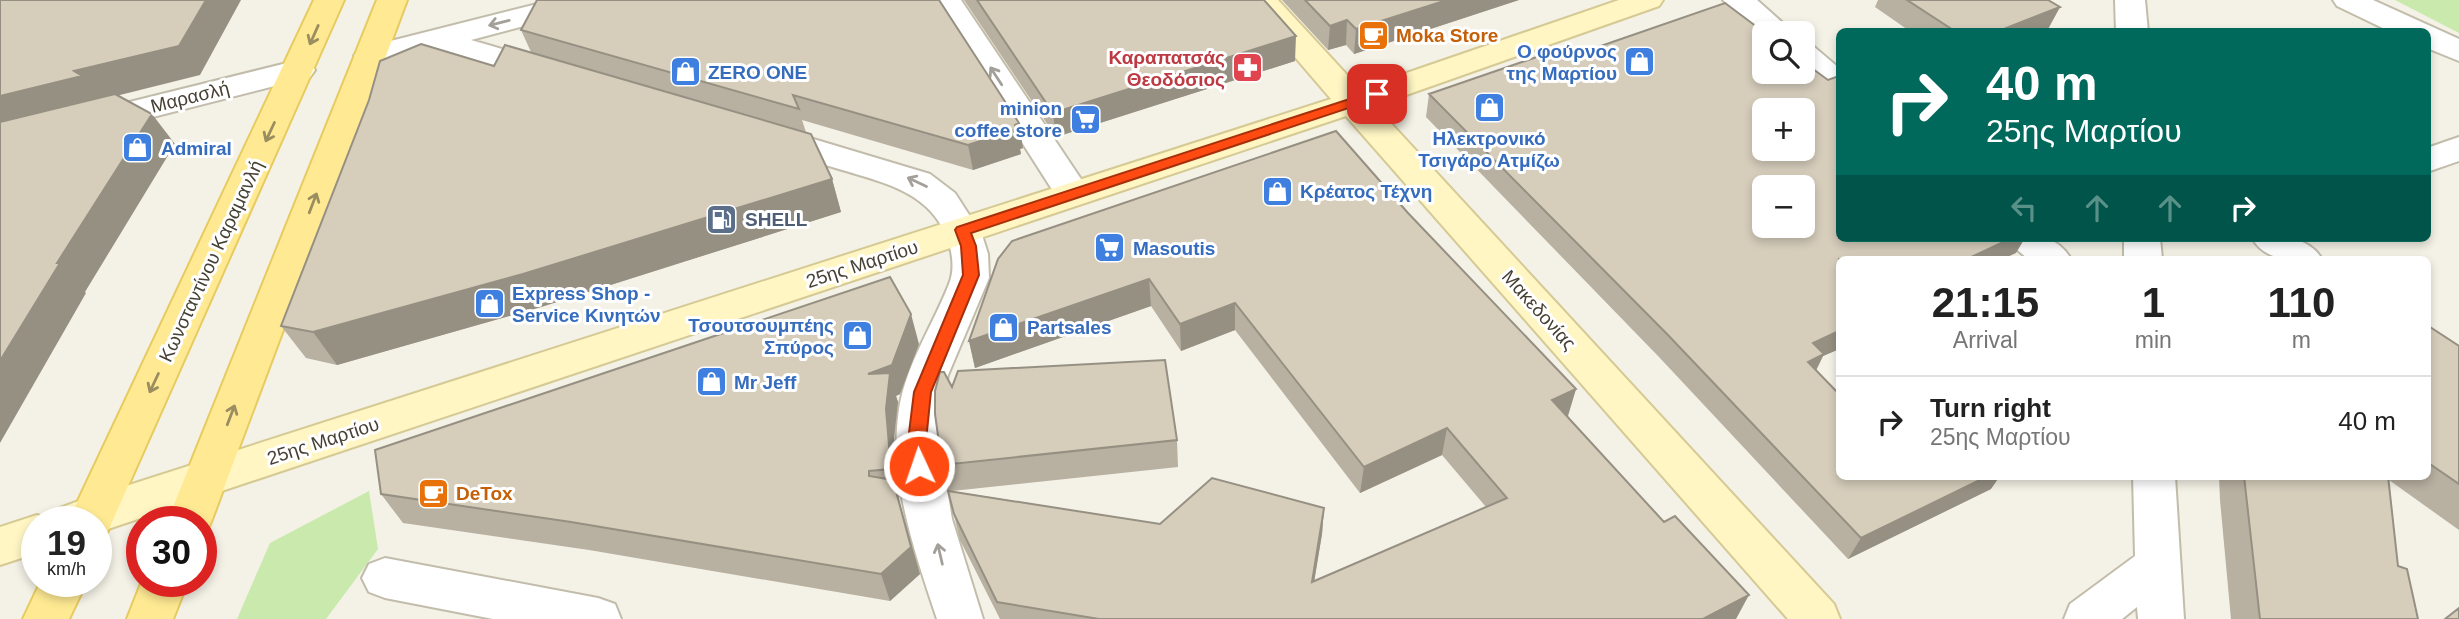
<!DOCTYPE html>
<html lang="en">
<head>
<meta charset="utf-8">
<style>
	body { margin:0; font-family:Arial,sans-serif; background:#f2f2f2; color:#222; height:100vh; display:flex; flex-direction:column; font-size:26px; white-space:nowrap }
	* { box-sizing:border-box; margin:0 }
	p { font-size:23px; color:#767676 }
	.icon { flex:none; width:38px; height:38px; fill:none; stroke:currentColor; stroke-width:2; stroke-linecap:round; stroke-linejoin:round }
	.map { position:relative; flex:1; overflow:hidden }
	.details { position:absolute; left:1836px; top:256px; width:595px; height:224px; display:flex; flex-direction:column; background:#fff; border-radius:10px; box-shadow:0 4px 10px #0003 }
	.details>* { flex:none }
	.banner { position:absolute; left:1836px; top:28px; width:595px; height:214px; border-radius:10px; box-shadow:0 4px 10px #0003; background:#00695c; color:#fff; overflow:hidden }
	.tools { position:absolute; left:1752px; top:21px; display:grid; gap:14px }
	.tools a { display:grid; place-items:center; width:63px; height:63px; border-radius:10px; background:#fff; box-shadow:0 4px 10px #0003; font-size:35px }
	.speed { position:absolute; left:21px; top:506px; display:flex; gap:14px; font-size:35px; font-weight:700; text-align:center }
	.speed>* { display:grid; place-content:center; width:91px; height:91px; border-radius:50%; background:#fff; box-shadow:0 4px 10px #0003; line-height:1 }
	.speed small { font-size:18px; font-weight:400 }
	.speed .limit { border:10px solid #d22; background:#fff; color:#111 }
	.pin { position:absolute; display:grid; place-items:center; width:60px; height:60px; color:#fff; margin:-30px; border-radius:14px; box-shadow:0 4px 10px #0006 }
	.me { position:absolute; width:77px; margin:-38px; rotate:357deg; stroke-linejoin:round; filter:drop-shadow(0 0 5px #0008) }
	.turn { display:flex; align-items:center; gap:24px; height:147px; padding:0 35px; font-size:32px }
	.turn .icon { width:91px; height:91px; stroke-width:2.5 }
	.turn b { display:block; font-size:49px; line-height:60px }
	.lanes { display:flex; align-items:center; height:66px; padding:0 35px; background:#0003; justify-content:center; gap:35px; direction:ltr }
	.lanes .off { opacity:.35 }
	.eta { display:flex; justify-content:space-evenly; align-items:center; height:119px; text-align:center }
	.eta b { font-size:42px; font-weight:700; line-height:49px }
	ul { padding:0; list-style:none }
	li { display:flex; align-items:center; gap:21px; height:91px; padding:0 35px; border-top:2px solid #e0e0e0 }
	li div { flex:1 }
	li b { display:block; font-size:26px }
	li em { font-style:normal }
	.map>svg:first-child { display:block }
	.green { fill:#c9e9ad }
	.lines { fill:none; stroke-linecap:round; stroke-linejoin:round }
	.street-casing { stroke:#c2bcab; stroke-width:4 }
	.secondary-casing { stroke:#d5c994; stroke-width:4 }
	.primary-casing { stroke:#e7cb60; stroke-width:4 }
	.street { fill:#fff; fill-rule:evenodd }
	.secondary { fill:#fff6c4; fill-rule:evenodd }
	.primary { fill:#ffea93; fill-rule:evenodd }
	.wall { fill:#b8b0a1 }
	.shaded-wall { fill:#969083 }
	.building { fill:#d6cdbb; stroke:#969083; stroke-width:2; fill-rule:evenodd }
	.oneway { stroke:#a3a09a }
	.oneway2 { stroke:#9a8d5f }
	.route { fill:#ff4a11; stroke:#a6300b; stroke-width:2 }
	.labels { text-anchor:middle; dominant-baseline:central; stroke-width:6; stroke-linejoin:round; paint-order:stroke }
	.food-label { font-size:19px; font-weight:bold; fill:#c56008; stroke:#fff; text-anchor:start }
	.shop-label { font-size:19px; font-weight:bold; fill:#366cbe; stroke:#fff; text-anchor:start }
	.health-label { font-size:19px; font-weight:bold; fill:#be3a42; stroke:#fff; text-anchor:end }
	.street-label { font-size:19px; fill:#474135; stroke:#fff }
	.service-label { font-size:19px; font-weight:bold; fill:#4e5e75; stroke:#fff; text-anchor:start }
</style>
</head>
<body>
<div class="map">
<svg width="2459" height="619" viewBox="0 0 2459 619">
	<rect width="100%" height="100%" fill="#f4f1e6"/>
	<path class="green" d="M2395,0h64v33z
		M369,491l9,58 -52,70h-89l33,-76z"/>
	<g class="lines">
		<defs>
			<path id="street" d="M553,0h51l-4,6 -129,34 87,25 5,7 -5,7 -11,3 -113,-33 -64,17 -11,-3 -5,-7 5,-7z
				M931,0h30l130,194 -5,8 -13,4 -13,-4z
				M1723,0h34l37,33h-30v4z
				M2115,0h30l3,32h-32z
				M2333,0h40l86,39v22l-32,-13v-16h-36l-54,-26z
				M1802,44l11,2 26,22v26l-11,-3 -26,-21z
				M299,60l11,3 5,7 -5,7 -310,79v-22z
				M770,126l160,48 25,19 27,42 6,19 1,24 -41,97 -7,29 -2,37 13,78 31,100h-46c-21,-63 -47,-135 -39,-202 5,-49 34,-89 51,-133 5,-12 4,-25 1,-37 -14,-54 -65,-64 -111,-78 -27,-8 -54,-16 -81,-24l-5,-8 5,-8z
				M2459,137v24l-32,11v-24z
				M2009,238c27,0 46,-6 62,21h-43l-14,-12z
				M2124,238h36l2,21h-38z
				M2252,238c26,0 54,-5 70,21 -27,0 -55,5 -70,-21z
				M2133,476h42l9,143h-46l-1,-12 -15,12h-58l6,-15 65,-48z
				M385,558l213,40 17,6 6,15h-128l-108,-21 -16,-6 -7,-14 7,-14z"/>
			<path id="secondary" d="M1246,0h32l82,89 259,-89h44l-4,6 -284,100 459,498 6,15h-52l-442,-503 -1250,417v-11h-59v31l-37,12v-38l37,-12 15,5 5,-11 16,-6 1258,-404z"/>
			<path id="primary" d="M314,0h30l-232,522 -6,13 -10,3v-16h-28z
				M377,0h30l-196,522 -6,13 -4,1v-14h-34z
				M41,581h46l-18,38h-46z
				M142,581h46l-15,38h-46z"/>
		</defs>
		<use href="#street" class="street-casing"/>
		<use href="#secondary" class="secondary-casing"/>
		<use href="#primary" class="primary-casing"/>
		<use href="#street" class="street"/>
		<use href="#secondary" class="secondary"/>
		<use href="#primary" class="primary"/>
	</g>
	<path class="wall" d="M964,0h300l31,61 -239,76z
		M1282,0h237l-165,54 -8,-9 -18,5z
		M1878,0h170l12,7 -12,22 -6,3h-131l-36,-25z
		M521,30l502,118 -3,1 1,5 -48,16 -171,-50 4,12 26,47 9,33 -300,95 -204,58 -31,-7 -25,-32 213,-260 37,-14z
		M1429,94l587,159 -177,6 -2,91 -14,6 -7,15 23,105 152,13 -143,70 -189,-202 -233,-240z
		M1408,213l168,176 -9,27 169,203h-736l-40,-79 -18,-75 10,-78 225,53 1,27 -226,24 208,33 164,-16 -2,26 -8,47 172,-74 -44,-52 -82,38 -125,-163 -54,21 -30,-45 -176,62 -6,-27 29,-82z
		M2427,325l32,21v184l-70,-50 9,86 20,53h-187l-11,-119 -1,-24h208z
		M919,344l-19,50 -4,2 2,6 -4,36 6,59h-2l22,77 -30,27 -301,-51 -186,-27 -22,-29z"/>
	<path class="shaded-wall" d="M206,0h35l-41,75 -100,25 -100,32v-36l74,-25z
		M1447,0h72l-165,54 2,-25z
		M2060,7l-12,22 -6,3h-38l2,-4z
		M1347,20l-1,25 -18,5 2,-24z
		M1296,36l-1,25 -239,76 -3,-24z
		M152,114l23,30 -90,148 1,1 -86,150v-82l57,-98z
		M1019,123l4,25 -3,1 1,5 -48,16 -5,-25z
		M832,179l9,33 -300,95 -204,58 -24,-33z
		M2012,238h13l-9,15 -13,6h-36z
		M1149,279l2,27 -176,62 -6,-27z
		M1235,303v27l-54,21 -1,-27z
		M911,314l8,30 -19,50 -4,2 2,6 -4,36 6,59 -9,-28 -23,-95z
		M1839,318v27l-2,5 -14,6 -10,20 -6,-13 6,-20z
		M1576,389l-8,27 -23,10 7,-26z
		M1447,428l-5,27 -82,38 4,-26z
		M1988,476h12l-9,13 -143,70 13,-21z
		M893,480l27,94 -30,27 -9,-27z
		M1324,508l-2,26 -12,73 2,-25z
		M1749,595l-13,24h-33z"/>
	<path class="building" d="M0,0h206l-27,46 -105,25 8,5 -82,20z
		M537,0h402l80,123 -4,2 2,4 -49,16 -175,-50 6,14 -278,-79z
		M977,0h287l32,36 -243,77z
		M1305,0h142l-91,29 -9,-9 -17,6z
		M1907,0h141l12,7 -54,21 5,4h-61l3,-2z
		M1725,3l40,30h-1v39h38v-11l26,19 11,-4v162h173l-45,21h-128v72l-26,12 11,11 -16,8 31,32v82h149l-127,62 -194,-204 -238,-240 128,-44 9,8zM1764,110h38v39h-38zM1764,187h38v39h-38z
		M421,44l73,22 11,-21 306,89 21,45 -309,95 -210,58 -32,-6 88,-226 11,-39z
		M115,94l37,20 -95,149h3l-60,98v-239z
		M1336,131l72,82 168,176 -24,11 112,122 11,-6 74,79 -46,24h-604l-102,-17 -43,-88 -6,-23 212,33 52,-46 112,30 -12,74 195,-84 -60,-70 -83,39 -129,-164 -55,21 -31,-45 -180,62 29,-82 14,-18z
		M890,277l21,37 -19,51 -24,9 22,-1 -4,36 5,60 -22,2v5l24,4 18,67 -30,27 -310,-52 -190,-28 -6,-44z
		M2427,325l32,21v138l-32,-22z
		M1165,360l12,80 -235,25 -7,-51v-23l5,-19h4l8,15 6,-16z
		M2244,476h144l10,90 9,3 11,50h-158z
		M2459,608v11h-14z"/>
	<defs><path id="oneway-shaft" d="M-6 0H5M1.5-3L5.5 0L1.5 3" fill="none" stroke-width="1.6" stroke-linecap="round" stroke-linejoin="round" transform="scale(1.75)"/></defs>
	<g class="oneway">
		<use href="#oneway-shaft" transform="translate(499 23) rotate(166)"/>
		<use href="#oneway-shaft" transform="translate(996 76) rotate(-123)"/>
		<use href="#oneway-shaft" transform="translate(917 182) rotate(-155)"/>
		<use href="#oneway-shaft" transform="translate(940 554) rotate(-103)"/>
	</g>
	<g class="oneway2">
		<use href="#oneway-shaft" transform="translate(314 35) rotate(114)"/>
		<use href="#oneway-shaft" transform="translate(270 132) rotate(115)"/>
		<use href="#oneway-shaft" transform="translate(313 203) rotate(-69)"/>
		<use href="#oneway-shaft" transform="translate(154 383) rotate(115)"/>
		<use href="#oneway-shaft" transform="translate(231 415) rotate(-69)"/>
	</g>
	<path class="route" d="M1377,90l7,4 -2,3 -411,136 5,13 3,29 -48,117 -5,49 2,25 -2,5h-13l-5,-30 6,-49 49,-117 -2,-29 -6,-16 2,-3z"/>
	<defs>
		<symbol id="cafe-square" viewBox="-11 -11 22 22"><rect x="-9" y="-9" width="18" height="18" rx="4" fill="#e8710a" stroke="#fff"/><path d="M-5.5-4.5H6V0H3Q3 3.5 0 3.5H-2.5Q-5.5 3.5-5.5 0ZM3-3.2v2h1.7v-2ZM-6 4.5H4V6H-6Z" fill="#fff"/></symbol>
		<symbol id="shop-square" viewBox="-11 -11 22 22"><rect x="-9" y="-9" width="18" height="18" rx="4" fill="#3f7fe0" stroke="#fff"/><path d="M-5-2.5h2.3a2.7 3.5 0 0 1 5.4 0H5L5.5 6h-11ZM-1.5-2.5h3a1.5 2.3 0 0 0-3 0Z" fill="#fff"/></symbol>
		<symbol id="pharmacy-square" viewBox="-11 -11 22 22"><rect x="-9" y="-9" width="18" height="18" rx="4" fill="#e0444e" stroke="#fff"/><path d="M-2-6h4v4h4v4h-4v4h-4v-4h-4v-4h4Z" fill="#fff"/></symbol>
		<symbol id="supermarket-square" viewBox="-11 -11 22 22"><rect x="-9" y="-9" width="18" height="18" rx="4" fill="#3f7fe0" stroke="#fff"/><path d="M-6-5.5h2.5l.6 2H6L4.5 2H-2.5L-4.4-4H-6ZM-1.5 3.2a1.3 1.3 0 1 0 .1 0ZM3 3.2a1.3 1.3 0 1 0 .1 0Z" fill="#fff"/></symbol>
		<symbol id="fuel-square" viewBox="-11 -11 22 22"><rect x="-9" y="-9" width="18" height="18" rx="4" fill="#5c6f8a" stroke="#fff"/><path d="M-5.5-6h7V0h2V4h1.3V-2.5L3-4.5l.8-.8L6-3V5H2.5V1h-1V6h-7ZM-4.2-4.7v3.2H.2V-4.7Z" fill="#fff"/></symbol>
	</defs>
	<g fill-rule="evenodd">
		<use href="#cafe-square" x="1356" y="18" width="35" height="35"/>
		<use href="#shop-square" x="1622" y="44" width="35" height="35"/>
		<use href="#pharmacy-square" x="1230" y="50" width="35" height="35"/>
		<use href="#shop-square" x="668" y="54" width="35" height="35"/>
		<use href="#shop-square" x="1472" y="90" width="35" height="35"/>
		<use href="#supermarket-square" x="1068" y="102" width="35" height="35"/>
		<use href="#shop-square" x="120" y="130" width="35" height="35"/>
		<use href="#shop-square" x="1260" y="174" width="35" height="35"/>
		<use href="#fuel-square" x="704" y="202" width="35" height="35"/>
		<use href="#supermarket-square" x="1092" y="230" width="35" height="35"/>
		<use href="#shop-square" x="472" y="286" width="35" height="35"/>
		<use href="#shop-square" x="986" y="310" width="35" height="35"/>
		<use href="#shop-square" x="840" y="318" width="35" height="35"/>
		<use href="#shop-square" x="694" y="364" width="35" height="35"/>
		<use href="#cafe-square" x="416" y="476" width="35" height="35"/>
	</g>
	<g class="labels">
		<g class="food-label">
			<text x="1396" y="35">Moka Store</text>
			<text x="456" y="493">DeTox</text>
		</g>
		<g class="shop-label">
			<text x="1617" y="51" text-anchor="end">Ο φούρνος<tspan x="1617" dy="22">της Μαρτίου</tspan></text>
			<text x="708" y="72">ZERO ONE</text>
			<text x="1062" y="108" text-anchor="end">minion<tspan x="1062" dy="22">coffee store</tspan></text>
			<text x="1489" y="138" text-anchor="middle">Ηλεκτρονικό<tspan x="1489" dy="22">Τσιγάρο Ατμίζω</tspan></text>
			<text x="161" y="148">Admiral</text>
			<text x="1300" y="191">Κρέατος Τέχνη</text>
			<text x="1133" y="248">Masoutis</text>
			<text x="512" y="293">Express Shop -<tspan x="512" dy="22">Service Κινητών</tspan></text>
			<text x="834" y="325" text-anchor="end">Τσουτσουμπέης<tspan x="834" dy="22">Σπύρος</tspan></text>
			<text x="1027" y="327">Partsales</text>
			<text x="734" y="382">Mr Jeff</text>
		</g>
		<g class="health-label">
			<text x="1225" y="57">Καραπατσάς<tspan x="1225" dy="22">Θεοδόσιος</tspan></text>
		</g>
		<g class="street-label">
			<text transform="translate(190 97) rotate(-14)">Μαρασλή</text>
			<text transform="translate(211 261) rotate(-65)">Κωνσταντίνου Καραμανλή</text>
			<text transform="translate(862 264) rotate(-18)">25ης Μαρτίου</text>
			<text transform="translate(1539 310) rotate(48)">Μακεδονίας</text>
			<text transform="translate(323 441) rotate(-18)">25ης Μαρτίου</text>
		</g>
		<g class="service-label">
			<text x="745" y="219">SHELL</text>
		</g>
	</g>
</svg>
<div class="tools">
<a><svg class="icon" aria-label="search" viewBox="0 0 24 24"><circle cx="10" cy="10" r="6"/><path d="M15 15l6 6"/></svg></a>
<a>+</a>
<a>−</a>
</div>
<div class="speed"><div>19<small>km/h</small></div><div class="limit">30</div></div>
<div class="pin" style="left:1377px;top:94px;background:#d93025"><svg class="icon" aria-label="arrive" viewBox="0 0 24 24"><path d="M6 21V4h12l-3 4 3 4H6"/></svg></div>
<svg class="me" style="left:919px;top:466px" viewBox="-20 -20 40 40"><circle r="17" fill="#ff4a11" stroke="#fff" stroke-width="3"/><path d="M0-11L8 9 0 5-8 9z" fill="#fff"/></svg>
<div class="banner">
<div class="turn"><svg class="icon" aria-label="right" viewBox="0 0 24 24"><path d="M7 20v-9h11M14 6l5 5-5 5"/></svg><div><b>40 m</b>25ης Μαρτίου</div></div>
<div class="lanes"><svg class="icon off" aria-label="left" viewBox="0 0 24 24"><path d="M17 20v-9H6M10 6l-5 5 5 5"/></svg><svg class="icon off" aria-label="ahead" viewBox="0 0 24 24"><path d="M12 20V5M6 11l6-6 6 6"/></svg><svg class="icon off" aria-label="ahead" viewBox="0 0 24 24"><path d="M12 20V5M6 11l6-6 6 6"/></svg><svg class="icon" aria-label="right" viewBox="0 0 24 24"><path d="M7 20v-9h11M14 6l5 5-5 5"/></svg></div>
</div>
<section class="details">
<div class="eta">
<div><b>21:15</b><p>Arrival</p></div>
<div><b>1</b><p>min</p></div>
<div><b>110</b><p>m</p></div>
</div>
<ul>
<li><svg class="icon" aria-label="right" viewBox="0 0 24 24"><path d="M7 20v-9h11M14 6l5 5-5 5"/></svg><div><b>Turn right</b><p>25ης Μαρτίου</p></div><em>40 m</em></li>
</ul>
</section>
</div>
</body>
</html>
